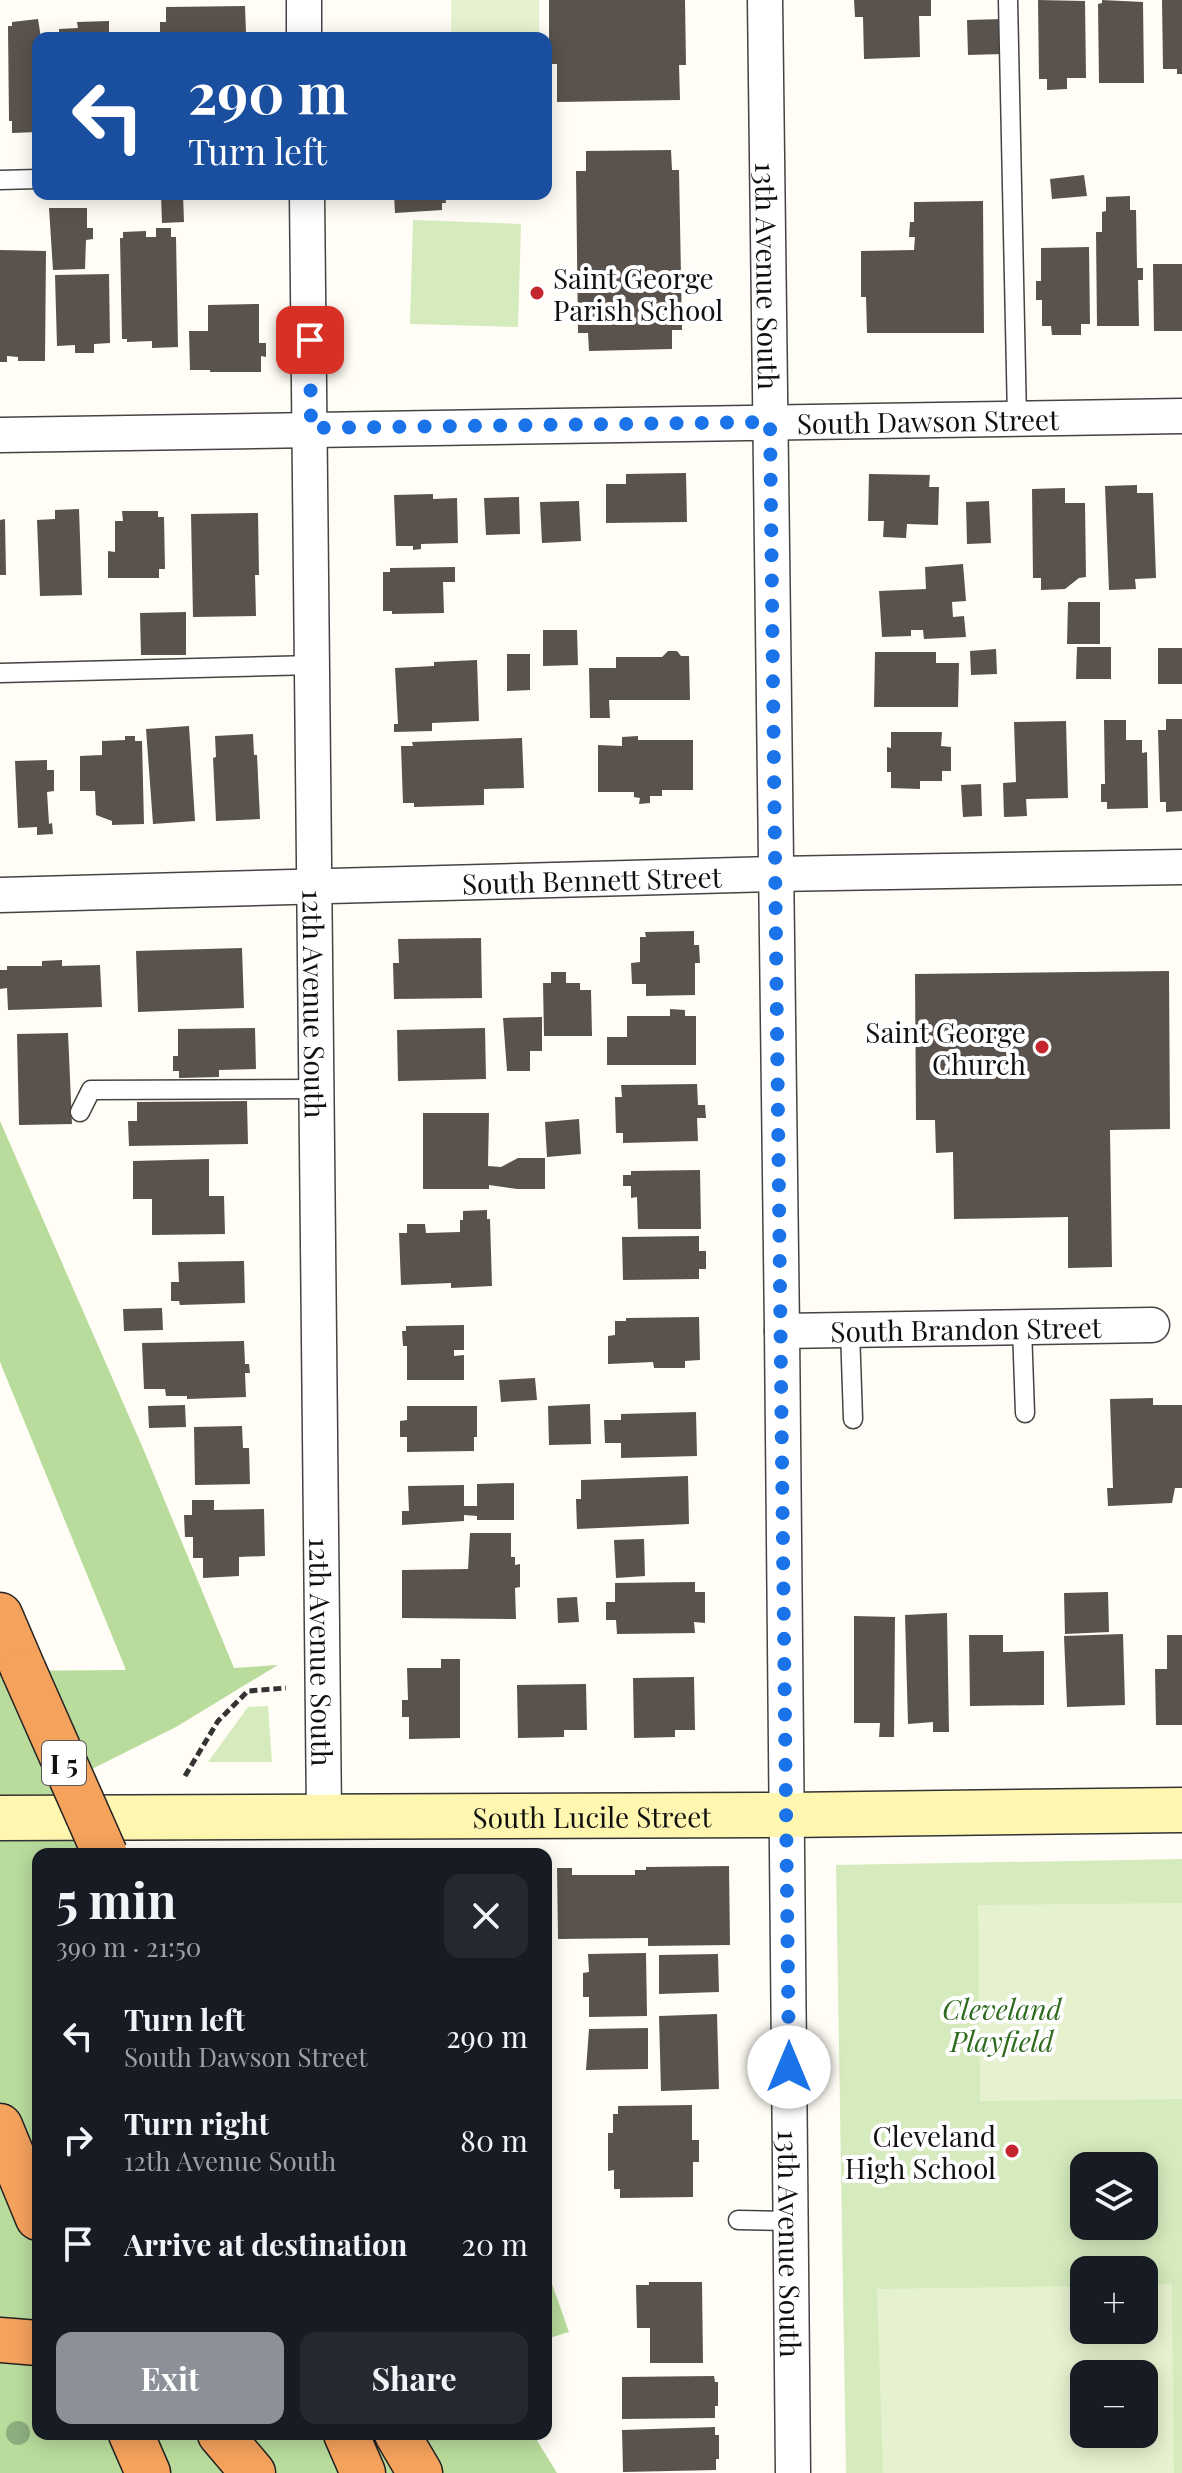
<!DOCTYPE html>
<html lang="en">
<head>
<meta charset="utf-8">
<style>
	body { margin:0; font-family:"Playfair Display",serif; background:#242831; color:#f1f3f6; height:100vh; display:flex; flex-direction:column; font-size:30px; white-space:nowrap }
	* { box-sizing:border-box; margin:0 }
	p { font-size:26px; color:#9ea1a6 }
	.icon { flex:none; width:44px; height:44px; fill:none; stroke:currentColor; stroke-width:2; stroke-linecap:round; stroke-linejoin:round }
	.map { position:relative; flex:1; overflow:hidden }
	.side { position:absolute; left:32px; top:1848px; width:520px; height:592px; display:flex; flex-direction:column; background:#171b24; border-radius:16px; box-shadow:0 4px 20px #0003 }
	.side>* { flex:none }
	.guide { position:absolute; left:32px; top:32px; width:520px; height:168px; border-radius:16px; box-shadow:0 4px 20px #0003; background:#1a4fa0; color:#fff; overflow:hidden }
	.tools { position:absolute; left:1070px; top:2152px; display:grid; gap:16px }
	.tools a { display:grid; place-items:center; width:88px; height:88px; border-radius:16px; background:#171b24; box-shadow:0 4px 20px #0003; font-size:40px }
	.pin { position:absolute; display:grid; place-items:center; width:68px; height:68px; color:#fff; margin:-34px; border-radius:16px; box-shadow:0 4px 12px #0006 }
	.me { position:absolute; width:88px; margin:-44px; rotate:0deg; stroke-linejoin:round; filter:drop-shadow(0 0 6px #0008) }
	.turn { display:flex; align-items:center; gap:28px; height:168px; padding:0 24px; font-size:36px }
	.turn .icon { width:104px; height:104px; stroke-width:2.5 }
	.turn b { display:block; font-size:56px; line-height:68px }
	.round { display:grid; place-items:center; flex:none; width:84px; height:84px; border-radius:16px; background:#242831 }
	.head { display:flex; align-items:center; justify-content:space-between; height:136px; padding:0 24px }
	h1 { font-size:48px; font-weight:700; line-height:60px }
	.cta { display:flex; gap:16px; margin-top:auto; padding:16px 24px }
	.cta a { flex:1; height:92px; border-radius:16px; background:#8c9099; color:#fff; font-size:32px; font-weight:700; line-height:92px; text-align:center }
	.cta a+a { background:#242831; color:#f1f3f6 }
	ul { padding:0; list-style:none }
	li { display:flex; align-items:center; gap:24px; height:104px; padding:0 24px }
	li div { flex:1 }
	li b { display:block; font-size:30px }
	li em { font-style:normal }
	.map>svg:first-child { display:block }
	.green { fill:#d5ebbd; fill-rule:evenodd }
	.forest { fill:#b9dc9c }
	.pitch { fill:#e6f2cf; fill-rule:evenodd }
	.building { fill:#5a524d }
	.lines { fill:none; stroke-linecap:round; stroke-linejoin:round }
	.lane-casing { stroke:#444; stroke-width:21 }
	.street-casing { stroke:#444; stroke-width:37 }
	.secondary-casing { stroke:#333; stroke-width:47 }
	.highway-casing { stroke:#222; stroke-width:47 }
	.path { stroke:#333; stroke-width:5; stroke-dasharray:8 4; stroke-linecap:butt }
	.lane { stroke:#fff; stroke-width:18 }
	.street { stroke:#fff; stroke-width:34 }
	.secondary { stroke:#fff6b0; stroke-width:44 }
	.highway { stroke:#f5a25d; stroke-width:44 }
	.highway-bridge-casing { stroke:#222; stroke-width:47; stroke-linecap:butt }
	.highway-bridge { stroke:#f5a25d; stroke-width:44 }
	.tree { fill:#8dad7f }
	.route { stroke:#1a73e8; stroke-width:14; stroke-dasharray:0 25.2 }
	.poi-dot { fill:#c4262e; stroke:#fff; stroke-width:3 }
	.labels { text-anchor:middle; dominant-baseline:central; stroke-width:8; stroke-linejoin:round; paint-order:stroke }
	.shield { fill:#fff; stroke:#585858; stroke-width:2 }
	.shield-label { font-size:26px; font-weight:bold; fill:#111 }
	.poi-label { font-size:28px; fill:#111; stroke:#fff; text-anchor:end }
	.street-label { font-size:28px; fill:#111; stroke:#fff }
	.park-label { font-size:28px; font-style:italic; fill:#2f6b1f; stroke:#fff }
</style>
</head>
<body>
<div class="map">
<svg width="1182" height="2473" viewBox="0 0 1182 2473">
	<rect width="100%" height="100%" fill="#fffdf5"/>
	<path class="green" d="M413,220l108,4 -3,103 -108,-3z
		M268,1706l4,56h-64l40,-55z
		M1182,1859v614h-336l-10,-608zM1084,2166h60v60h-60zM1084,2270h60v60h-60zM1084,2374h60v60h-60z"/>
	<path class="forest" d="M0,1121l142,325 92,222 44,-3 -102,62 -86,43 2,84h-54v580h495l24,39h-557v-802l126,-1 -126,-308z
		M546,2267l23,65 -23,7z"/>
	<path class="pitch" d="M451,0h88v38h-88z
		M1182,1903v196l-202,2 -2,-196z
		M1172,2284l2,189h-291l-6,-184 207,-3v44h60v-45zM1084,2374h60v60h-60z"/>
	<path class="building" d="M549,0h136l1,65h-7l1,35 -123,2v-38h-8z
		M854,0h77v16h-12l1,41 -56,2 -1,-42h-8z
		M1038,0l47,1 1,77h-19v11l-20,1v-11h-8z
		M1102,0l41,2 1,81h-45l-1,-79 4,-1z
		M1162,0h20v74h-5v-5h-14z
		M245,6l1,27h-11v5h-75v-16h6v-15z
		M38,19l3,19h-3v94l-26,1v-12h-3l-1,-95h4v-4z
		M1003,19v35l-35,1 -1,-35z
		M109,21v17h-50v-9l19,-1 -1,-6z
		M671,150l1,20h7l3,160h-10v19l-83,2 -1,-18h-10l-2,-162h10v-20z
		M1084,175l3,21 -35,3 -2,-20z
		M183,194l1,28 -22,1 -1,-28z
		M394,194h51l1,9h-4v7l-47,3z
		M1130,196v14h6l1,58h6v12h-5l1,46h-42l-1,-94h6v-20l4,-1v-14z
		M983,201l1,132h-117l-1,-36h-5v-46l53,-1 1,-13h-6l1,-15h4v-20z
		M49,208h38v20h6v11l-7,1 -1,29 -32,1z
		M156,228h15v9h5l2,110 -26,1v-7l-25,1v-3h-5l-2,-101h3v-6l23,-1v6h10z
		M1089,247l1,77h-9v11h-29l-1,-9h-9v-26h-6v-19h5v-33z
		M0,250l46,1 -1,110h-27v-4l-11,-1v6h-7z
		M1153,264h29v67h-28z
		M109,274l1,69 -16,1v9h-19v-8l-18,1 -2,-71z
		M259,304v39h7v14l-5,-1v16h-51v-2h-20l-1,-39h19v-26z
		M686,473l1,49 -81,1v-39h20v-10z
		M869,474l61,1 -1,12h10l-1,38 -31,-1 -1,14 -23,-1 1,-16h-16z
		M1137,485v8h16l3,85 -21,1 1,10 -27,1 -4,-104z
		M1065,488v15h20l1,74 -7,1 -14,11 -24,1v-12h-8l-1,-89z
		M433,494v5l24,-1 1,45 -37,1v5l-8,1v-4h-17l-2,-51z
		M519,497l1,37 -34,1 -2,-37z
		M579,501l2,40 -39,2 -2,-41z
		M989,501l2,42 -24,1 -1,-42z
		M79,509l3,86 -42,1 -3,-76 18,-1v-9z
		M122,511h36v6h6l1,52h-6v9h-51v-27l7,1v-31h8z
		M258,513l1,62h-4l1,41 -63,1 -2,-103z
		M5,519l1,56h-6v-55z
		M963,564l3,37 -14,1 1,15 11,-1 2,21 -42,2 -1,-9h-12v6l-29,1 -3,-46 47,-2 -1,-22z
		M455,567v15h-12l1,31 -52,1v-3h-9v-39h7v-4z
		M1068,602h32v42h-33z
		M186,612v43h-45l-1,-42z
		M543,630h34l1,35 -35,1z
		M1077,647h34v32h-35z
		M1158,648h24v36h-24z
		M996,649l1,25 -26,1 -1,-24z
		M668,651h9l4,5h8l1,44h-81l1,18h-20l-1,-50h27v-11h46z
		M875,652h61v11h23l-1,44h-84z
		M507,654h23v36l-23,1z
		M477,660l2,61 -47,2v8l-38,1v-8h4l-3,-56 39,-2v-4z
		M1166,719h16v92l-16,1v-10h-6l-2,-72h8z
		M1104,720h22v20h16v13l5,-1 1,56 -41,1v-7h-6v-18h4z
		M1066,721l2,77 -42,1 1,17 -23,1 -1,-34 13,-1 -2,-60z
		M189,726l6,95 -42,3 -7,-95z
		M891,732h51l-1,14 10,1v24h-9v10h-22v8l-29,-1v-16h-4v-25l4,1z
		M253,734l1,21h3l3,64 -44,2 -3,-63 3,-1 -1,-21z
		M125,736h10v5h7l2,83 -32,1v-4l-16,-6 -1,-24h-15v-35l22,-1v-14l23,-1z
		M638,736v4h55v50h-31v6h-12v7l-11,1 1,-6 -6,-1v-5h-36v-47l24,1v-9z
		M522,738l2,50 -40,1v16l-70,2v-4h-11l-2,-57h12l-1,-4z
		M47,760v10h7v21l-7,1 2,32 3,-1 1,11 -16,1v-8l-19,1 -3,-67z
		M981,784l1,32 -19,1 -2,-32z
		M694,931v14h5l1,18h-5v32l-49,1v-12h-14l-1,-21 9,-1v-25h6l-1,-5z
		M481,938l1,60 -88,1 -1,-36h6l-1,-24z
		M242,948l2,60 -106,4 -2,-61z
		M62,960v6l38,-1 2,42 -94,3 -1,-22 -7,1v-19h7v-4h35v-5z
		M1169,971l1,158 -60,1 2,137 -44,1v-51l-114,2 -1,-67 -17,1 -1,-33h-19l-1,-146z
		M551,972h15v11h14v7h11l1,46h-48l-1,-53h8z
		M670,1009l15,1v6h11v49h-89v-28h20v-21h43z
		M542,1017v34h-12v20h-23l-4,-53z
		M255,1028l1,41 -37,1v7l-40,1v-7h-6v-15h5v-27z
		M485,1028l1,51 -88,2 -1,-51z
		M68,1033l4,91 -53,1 -2,-91z
		M697,1084l1,21h7l1,13h-9l1,23 -75,2v-10h-7l-1,-36h7l-1,-12z
		M247,1101l1,43 -119,2 -1,-25h9v-19z
		M423,1113h66l-1,53 13,1 17,-9h27v31h-28l-28,-4v4h-66z
		M579,1119l2,35 -34,3 -2,-35z
		M209,1159v37h15l1,38 -73,1v-36h-19v-38z
		M700,1170l1,59h-63l-1,-32 -6,1v-12h-8v-11h8v-4z
		M487,1210v9h3l2,67 -41,2v-5l-50,2 -2,-52h8v-9h18l1,9 34,-1v-12h3v-9z
		M699,1236v15h7v18h-7v10l-76,1 -1,-43z
		M244,1261l1,42 -65,2 -1,-4h-8v-19h8l-1,-20z
		M162,1308l1,22 -39,1 -1,-22z
		M699,1317l1,43 -15,1v7h-31l-1,-6 -45,2v-28l7,-1v-14h11v-3z
		M464,1325v25h-10v6l10,-1v25h-57v-34h-4l-1,-15h4v-5z
		M244,1341l1,23h4l1,9h-5l1,24 -59,2v-3h-21l-1,-7h-21l-2,-46z
		M535,1378l2,22 -36,2 -2,-22z
		M1153,1398v7h29v83h-7l-3,15 -64,3 -1,-18h6l-3,-89z
		M590,1404l1,40 -42,1 -1,-39z
		M185,1405l1,22 -37,1 -1,-22z
		M407,1406h70v31h-3v14l-67,1v-15h-7v-16l7,-1z
		M696,1412l1,44 -76,2v-15h-16l-1,-23h17v-6z
		M242,1426l1,22h6l1,36 -55,1 -1,-58z
		M688,1476l1,48 -112,5 -1,-30h5v-19z
		M514,1483v37h-37v-4l-13,-1v6l-62,4v-14h7l-1,-25 56,-1v21h13v-22z
		M192,1500h22v10l50,-1 1,47 -26,1v19l-36,2v-20h-10v-21h-8l-1,-22h8z
		M470,1533h41v24h4v8l5,-1v23l-5,1 1,31 -114,-1v-48l66,-1z
		M644,1539l1,37 -29,2 -2,-38z
		M695,1582v10h10v31l-11,-1 1,11 -78,1 -1,-14h-10v-18h9v-19z
		M1108,1592l1,40 -44,2 -1,-41z
		M577,1597l2,25 -21,1 -1,-25z
		M947,1613l2,119h-16v-10l-25,2 -3,-109z
		M854,1616l41,1 -1,120h-15l1,-14h-26z
		M1123,1634l2,71 -58,2 -3,-71z
		M969,1635h34v17l41,-1v54l-74,1z
		M1167,1635h15v90h-26l-1,-56h12z
		M441,1659h19v79l-51,1v-22h-7v-17h6l-1,-32h34z
		M694,1677l1,53h-20v7l-41,1 -1,-60z
		M586,1684l1,46h-23v7l-46,1 -1,-53z
		M729,1866l1,79 -82,1v-8l-90,1 -1,-71h15v7h63v-5h11v-3z
		M546,1878h4l2,91h-6z
		M646,1953l1,63 -58,1v-20h-6v-24l6,-1 -1,-18z
		M718,1954l1,38 -60,2v-39z
		M717,2014l2,75 -58,2 -2,-75z
		M546,2024h4l1,119h-5z
		M648,2028v41l-62,1 3,-41z
		M692,2105v35h7v22h-6v35l-73,1v-9h-6v-19l-6,1v-38h5v-19h5v-8z
		M649,2282h53l1,81h-53v-35h-13l-1,-43h13z
		M714,2376l1,6h3v24h-3v12l-93,1v-42z
		M715,2427v8h4v24h-3v11l-93,2 -1,-42z"/>
	<g class="lines">
		<defs>
			<path id="lane" d="M1008,0l9,418
				M0,180l38,-1
				M0,673l314,-8
				M80,1112l11,-22 227,-1
				M1022,1328l3,85
				M850,1330l3,89
				M738,2220l52,1"/>
			<g id="street">
				<path d="M304,0v38"/>
				<path id="s1" d="M765,0l17,1331 11,1142"/>
				<path id="s2" d="M307,194l17,1622"/>
				<path id="s3" d="M0,435l1182,-19"/>
				<path id="s4" d="M0,895l775,-21 407,-7"/>
				<path id="s5" d="M782,1331l370,-6"/>
			</g>
			<g id="secondary">
				<path id="s6" d="M0,1818l787,-3 395,-5"/>
			</g>
			<path id="highway" d="M0,1615l24,56
				M0,2126l38,92
				M0,2340l38,3
				M131,2434l17,39
				M220,2434l33,39
				M346,2434l17,39
				M397,2434l23,39"/>
		</defs>
		<use href="#lane" class="lane-casing"/>
		<use href="#street" class="street-casing"/>
		<use href="#secondary" class="secondary-casing"/>
		<use href="#highway" class="highway-casing"/>
		<path class="path" d="M185,1776l33,-55 30,-30 38,-3"/>
		<use href="#lane" class="lane"/>
		<use href="#street" class="street"/>
		<use href="#secondary" class="secondary"/>
		<use href="#highway" class="highway"/>
		<defs>
			<path id="highway-bridge" d="M24,1671l81,183"/>
		</defs>
		<use href="#highway-bridge" class="highway-bridge-casing"/>
		<use href="#highway-bridge" class="highway-bridge"/>
	</g>
	<circle class="tree" cx="18" cy="2433" r="12"/>
	<g class="lines">
		<path class="route" d="M310,340l1,88 459,-6 19,1645"/>
	</g>
	<g class="poi-dot">
		<circle cx="537" cy="293" r="8"/>
		<circle cx="1042" cy="1047" r="8"/>
		<circle cx="1012" cy="2151" r="8"/>
	</g>
	<g class="labels">
		<rect class="shield" x="42" y="1741" width="44" height="44" rx="6"/>
		<g class="shield-label">
			<text x="64" y="1763">I 5</text>
		</g>
		<g class="poi-label">
			<text x="553" y="277" text-anchor="start">Saint George<tspan x="553" dy="32">Parish School</tspan></text>
			<text x="1026" y="1031">Saint George<tspan x="1026" dy="32">Church</tspan></text>
			<text x="996" y="2135">Cleveland<tspan x="996" dy="32">High School</tspan></text>
		</g>
		<g class="street-label">
			<text stroke="none"><textPath href="#s1" startOffset="276">13th Avenue South</textPath></text>
			<text stroke="none"><textPath href="#s3" startOffset="928">South Dawson Street</textPath></text>
			<text stroke="none"><textPath href="#s4" startOffset="592">South Bennett Street</textPath></text>
			<text stroke="none"><textPath href="#s2" startOffset="810">12th Avenue South</textPath></text>
			<text stroke="none"><textPath href="#s5" startOffset="184">South Brandon Street</textPath></text>
			<text stroke="none"><textPath href="#s2" startOffset="1458">12th Avenue South</textPath></text>
			<text stroke="none"><textPath href="#s6" startOffset="592">South Lucile Street</textPath></text>
			<text stroke="none"><textPath href="#s1" startOffset="2244">13th Avenue South</textPath></text>
		</g>
		<g class="park-label">
			<text x="1002" y="2008">Cleveland<tspan x="1002" dy="32">Playfield</tspan></text>
		</g>
	</g>
</svg>
<div class="tools">
<a><svg class="icon" aria-label="layers" viewBox="0 0 24 24"><path d="M12 4l9 5-9 5-9-5zM3 14l9 5 9-5"/></svg></a>
<a>+</a>
<a>−</a>
</div>
<div class="pin" style="left:310px;top:340px;background:#d93025"><svg class="icon" aria-label="arrive" viewBox="0 0 24 24"><path d="M6 21V4h12l-3 4 3 4H6"/></svg></div>
<svg class="me" style="left:789px;top:2067px" viewBox="-20 -20 40 40"><circle r="19" fill="#fff"/><path d="M0-13L10 11 0 6-10 11z" fill="#1a73e8"/></svg>
<div class="guide">
<div class="turn"><svg class="icon" aria-label="left" viewBox="0 0 24 24"><path d="M17 20v-9H6M10 6l-5 5 5 5"/></svg><div><b>290 m</b>Turn left</div></div>
</div>
<section class="side">
<div class="head"><div><h1>5 min</h1><p>390 m · 21:50</p></div><a class="round"><svg class="icon" aria-label="close" viewBox="0 0 24 24"><path d="M6 6l12 12M18 6L6 18"/></svg></a></div>
<ul>
<li><svg class="icon" aria-label="left" viewBox="0 0 24 24"><path d="M17 20v-9H6M10 6l-5 5 5 5"/></svg><div><b>Turn left</b><p>South Dawson Street</p></div><em>290 m</em></li>
<li><svg class="icon" aria-label="right" viewBox="0 0 24 24"><path d="M7 20v-9h11M14 6l5 5-5 5"/></svg><div><b>Turn right</b><p>12th Avenue South</p></div><em>80 m</em></li>
<li><svg class="icon" aria-label="arrive" viewBox="0 0 24 24"><path d="M6 21V4h12l-3 4 3 4H6"/></svg><div><b>Arrive at destination</b></div><em>20 m</em></li>
</ul>
<div class="cta"><a>Exit</a><a>Share</a></div>
</section>
</div>
</body>
</html>
